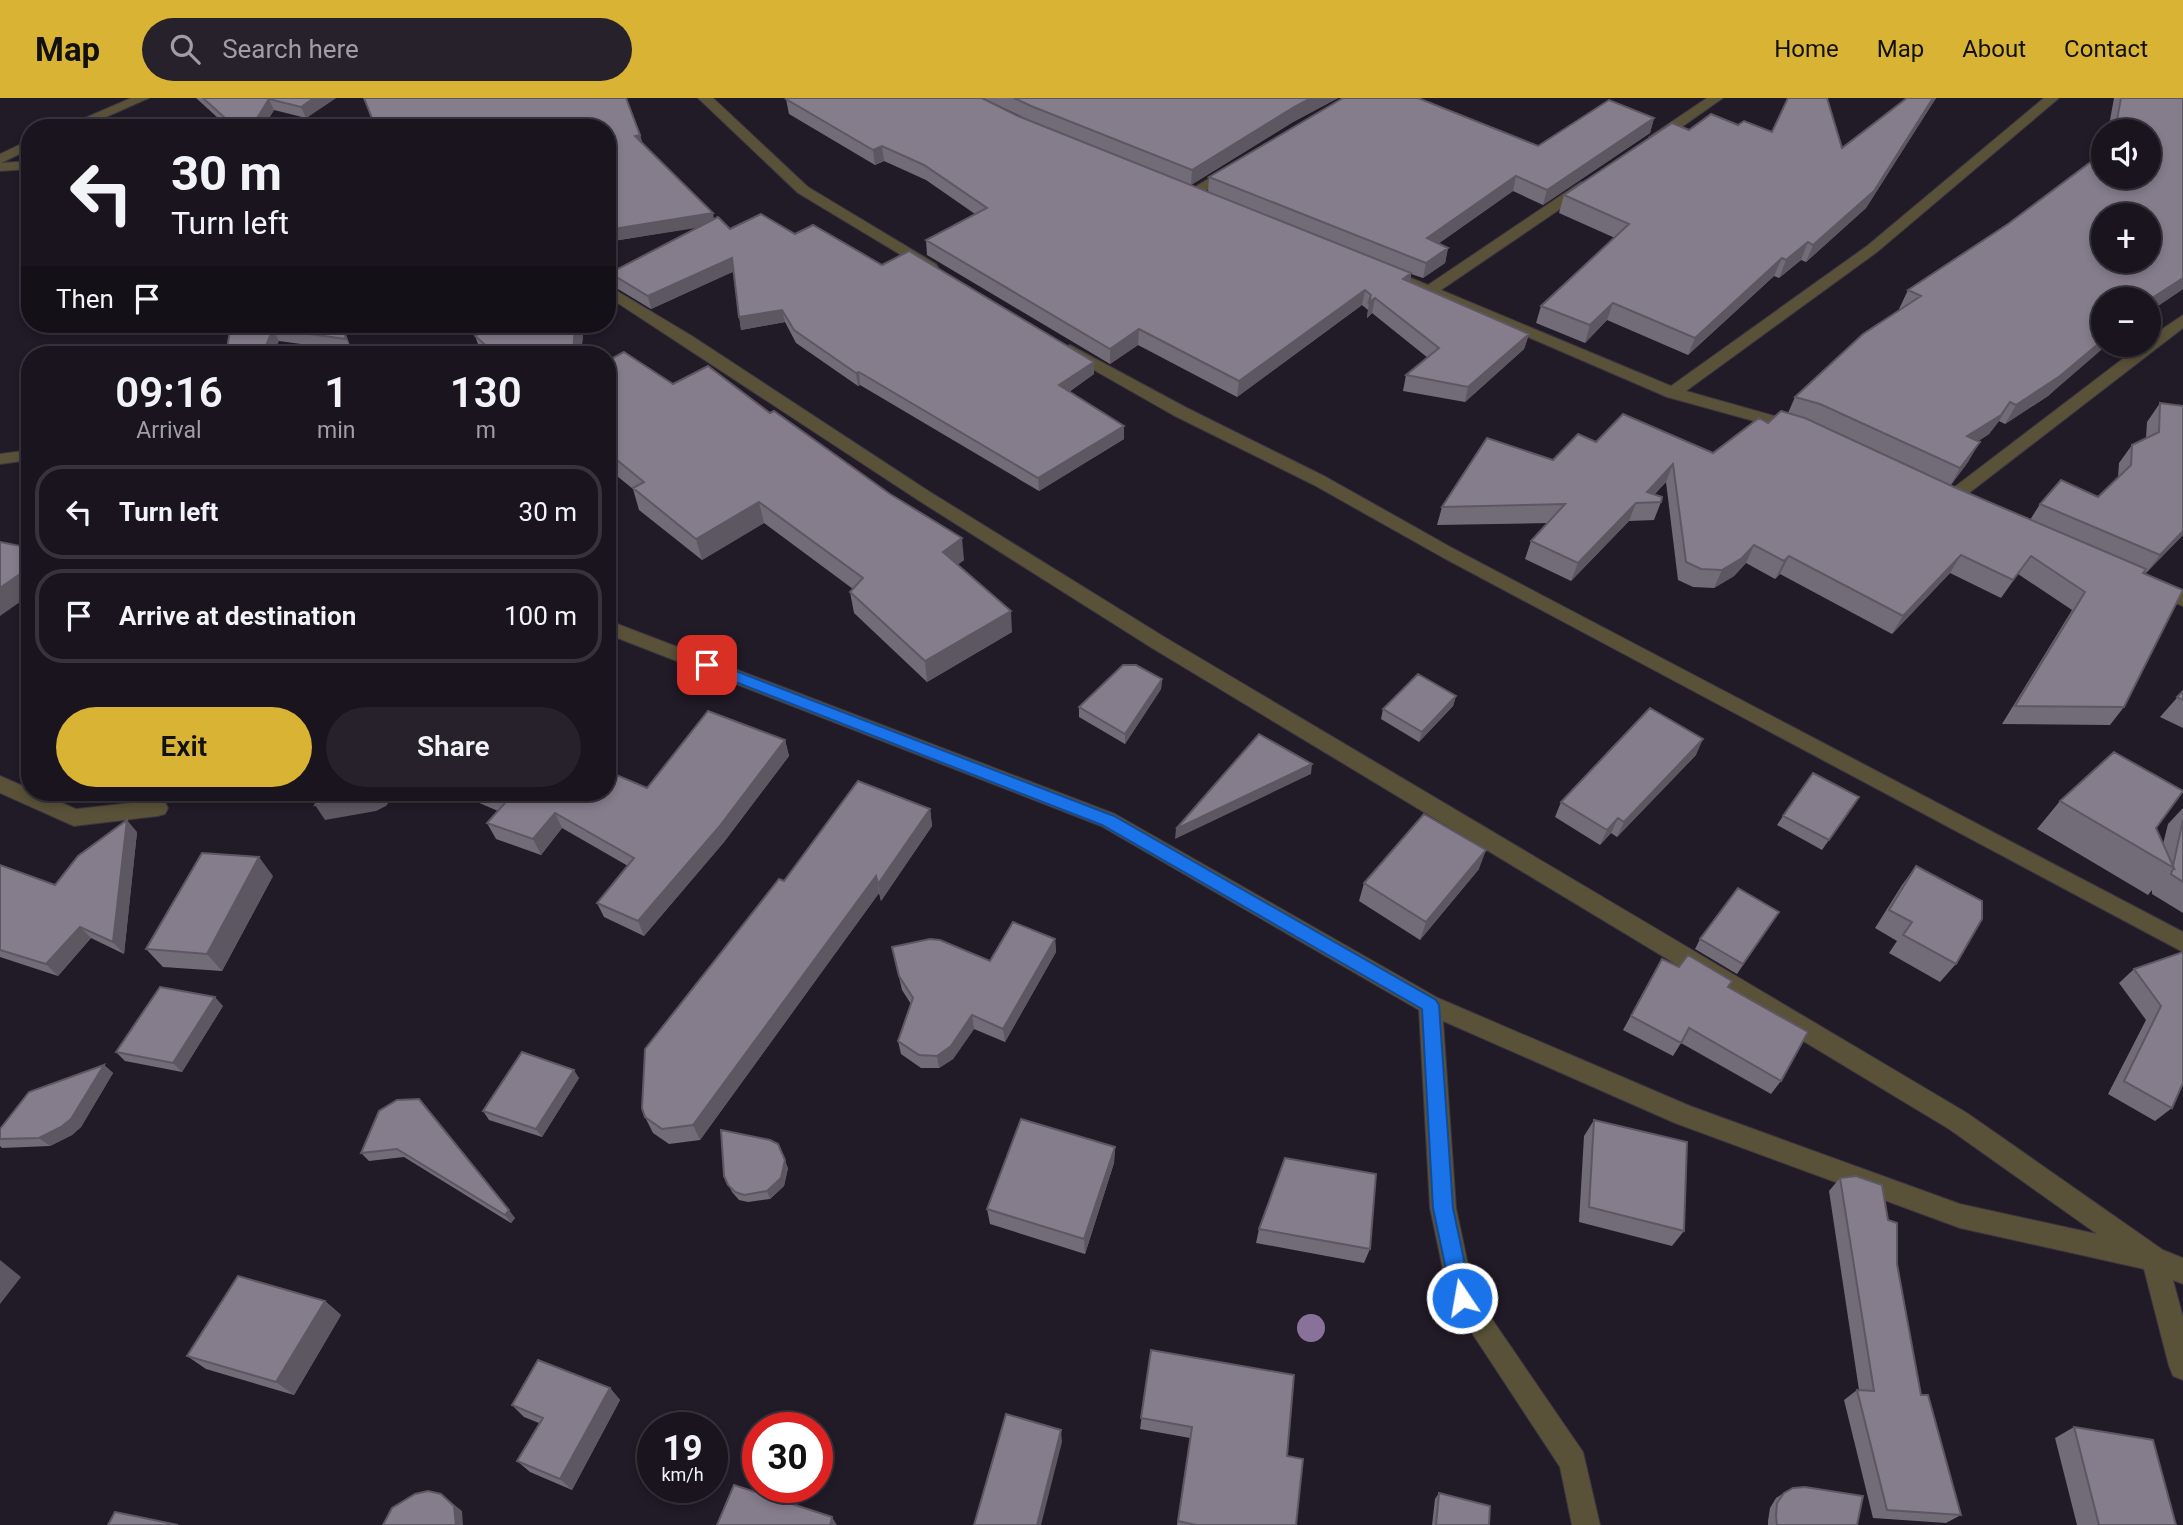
<!DOCTYPE html>
<html lang="en">
<head>
<meta charset="utf-8">
<style>
	body { margin:0; font-family:Roboto,sans-serif; background:#26212a; color:#f1f3f6; height:100vh; display:flex; flex-direction:column; font-size:26px; white-space:nowrap }
	* { box-sizing:border-box; margin:0 }
	p { font-size:23px; color:#9f9ea4 }
	.icon { flex:none; width:38px; height:38px; fill:none; stroke:currentColor; stroke-width:2; stroke-linecap:round; stroke-linejoin:round }
	.map { position:relative; flex:1; overflow:hidden }
	.details { position:absolute; left:21px; top:248px; width:595px; height:455px; display:flex; flex-direction:column; background:#19141d; border-radius:28px; box-shadow:0 4px 10px #0003,0 0 0 2px #37333b }
	.details>* { flex:none }
	.hud { position:absolute; left:21px; top:21px; width:595px; height:214px; border-radius:28px; box-shadow:0 4px 10px #0003,0 0 0 2px #37333b; background:#19141d; color:#f1f3f6; overflow:hidden }
	.tools { position:absolute; left:2091px; top:21px; display:grid; gap:14px }
	.tools a { display:grid; place-items:center; width:70px; height:70px; border-radius:50%; background:#19141d; box-shadow:0 4px 10px #0003,0 0 0 2px #37333b; font-size:35px }
	.speed { position:absolute; left:637px; top:1314px; display:flex; gap:14px; font-size:35px; font-weight:700; text-align:center }
	.speed>* { display:grid; place-content:center; width:91px; height:91px; border-radius:50%; background:#19141d; box-shadow:0 4px 10px #0003,0 0 0 2px #37333b; line-height:1 }
	.speed small { font-size:18px; font-weight:400 }
	.speed .limit { border:10px solid #d22; background:#fff; color:#111 }
	.pin { position:absolute; display:grid; place-items:center; width:60px; height:60px; color:#fff; margin:-30px; border-radius:14px; box-shadow:0 4px 10px #0006 }
	.me { position:absolute; width:77px; margin:-38px; rotate:348deg; stroke-linejoin:round; filter:drop-shadow(0 0 5px #0008) }
	.turn { display:flex; align-items:center; gap:24px; height:147px; padding:0 35px; font-size:32px }
	.turn .icon { width:91px; height:91px; stroke-width:2.5 }
	.turn b { display:block; font-size:49px; line-height:60px }
	.then { display:flex; align-items:center; height:66px; padding:0 35px; background:#0003; gap:14px; font-size:26px }
	.eta { display:flex; justify-content:space-evenly; align-items:center; height:119px; text-align:center }
	.eta b { font-size:42px; font-weight:600; line-height:49px }
	.cta { display:flex; gap:14px; margin-top:auto; padding:14px 35px }
	.cta a { flex:1; height:80px; border-radius:42px; background:#d9b334; color:#111; font-size:28px; font-weight:600; line-height:80px; text-align:center }
	.cta a+a { background:#26212a; color:#f1f3f6 }
	ul { padding:0; list-style:none }
	li { display:flex; align-items:center; gap:21px; height:94px; margin:0 14px 10px; padding:0 21px; border:4px solid #37333b; border-radius:28px }
	li div { flex:1 }
	li b { display:block; font-size:26px }
	li em { font-style:normal }
	header { display:flex; align-items:center; gap:42px; box-sizing:border-box; height:98px; padding:0 35px; background:#d9b334; color:#111 }
	header strong { font-size:33px }
	nav { display:flex; gap:38px; margin-inline-start:auto; font-size:24px }
	.search { width:490px; height:63px; background:#26212a; display:flex; align-items:center; gap:18px; box-sizing:border-box; padding:0 24px; border-radius:38px; color:#9f9ea4; font-size:26px }
	.map>svg:first-child { display:block }
	.lines { fill:none; stroke-linecap:round; stroke-linejoin:round }
	.street-casing { stroke:#3b3441; stroke-width:2 }
	.street { fill:#595138; fill-rule:evenodd }
	.tree { fill:#89729a }
	.wall { fill:#726b78 }
	.shaded-wall { fill:#5d5762 }
	.building { fill:#857c8c; stroke:#5d5762; stroke-width:2; fill-rule:evenodd }
	.route { fill:#1a73e8; stroke:#114b97; stroke-width:2 }
</style>
</head>
<body>
<header>
<strong>Map</strong>
<div class="search"><svg class="icon" aria-label="search" viewBox="0 0 24 24"><circle cx="10" cy="10" r="6"/><path d="M15 15l6 6"/></svg>Search here</div>
<nav><a>Home</a><a>Map</a><a>About</a><a>Contact</a></nav>
</header>
<div class="map">
<svg width="2183" height="1427" viewBox="0 0 2183 1427">
	<rect width="100%" height="100%" fill="#211a27"/>
	<g class="lines">
		<defs>
			<path id="street" d="M131,0h18l-68,30h-19z
				M698,0h15l95,89 128,77 2,3 -2,3h-10l-128,-77z
				M1707,0h16l-64,45h-10v-6z
				M2044,0h15l-182,154 -191,139 117,33 2,4 -2,4 -6,1 -130,-36 -283,-122 8,-5 36,15 153,-103h10v6l-150,102 230,96 196,-140z
				M30,42v9l-29,14 29,-2v8l-30,2v-17z
				M1231,67l7,4 -2,3 -39,24 -5,1 -7,-4z
				M607,187l85,51 238,156 236,146 801,475 196,137 20,8v26l-10,-4 10,37v63l-10,-4 -4,-10 -25,-97 -184,-41 -285,-105 -232,-102 13,187 18,85 109,159 17,73h-28l-12,-58 -111,-169 -19,-90 -11,-198 -318,-184 -494,-192v-14l508,194 323,184 252,108 270,98 137,30 -148,-105 -797,-481 -234,-148 -311,-204z
				M2183,217v13l-227,175h-12l-3,-4 3,-4 197,-150h8v-7z
				M1070,247l115,62 141,70 128,72 729,383v20l-741,-395 -128,-72 -141,-70 -109,-62 -2,-3 2,-3z
				M30,352v10l-30,4v-10z
				M2152,482l31,12v14l-38,-15 -2,-5 2,-5z
				M0,678l30,13v4h9l37,16 82,-9 7,2 3,6 -3,6 -7,2 -84,10 -74,-33z"/>
		</defs>
		<use href="#street" class="street-casing"/>
		<use href="#street" class="street"/>
	</g>
	<circle class="tree" cx="1311" cy="1230" r="14"/>
	<path class="wall" d="M196,0h140l-30,20 -32,-8 -11,18h-34z
		M983,0h355l-45,24 -102,63 -160,-64z
		M1907,0h29l-70,110 -60,54 -5,-2 -22,18 -5,-2 -86,79 -81,-35 -22,23 -49,-20 5,-17 74,-68 -56,-25 5,-18 125,-65 49,-5 104,23z
		M2114,0h69v191l-34,23v-13l-101,97 -43,28 -6,-3 -10,13 -11,7 -10,21 -18,24 80,34 10,-16 58,-7 20,-19 1,-15 13,-18 14,-7 1,-16 13,-19 23,3v129l-37,38 -2,-1 -1,1 -19,134 -14,18 -108,-1 70,-114 -54,-36 -17,24 -51,-25 -58,61 -112,-60 -5,5 -29,-16 -12,13 -20,12 -21,-1 -15,-7 -12,-98 -11,12 6,8 -7,18 -25,1 -58,60 -46,-22 6,-18 17,-18 -111,2 5,-18 154,-65 117,11 75,-40 7,-16 105,-87 -1,-1 9,-19 196,-113 45,-46h-41z
		M786,1l232,17 190,76 1,-15 329,-31 116,-28 -4,15 -107,72 -30,-14 -74,52 9,5 -3,15 -22,15 -12,-4 -1,7 119,53 -5,15 -59,53 -62,-11 3,-16 22,-17 -56,-45 -5,5 1,-8 -6,-5 -125,92 -99,-52 -28,19 -183,-109 -1,-15 49,-26 -49,-34 -42,-19 -9,4 -86,-51z
		M607,30l33,7 3,10 71,74 16,10 65,5 87,31 212,97v12l-25,18 55,34v13l-85,52 -179,-106 -2,1 -62,-43 -11,-21 -44,8 -7,-59 -83,38 -38,-23 -3,-13 88,-46 -91,15z
		M218,226h124l10,27 -73,-10 -49,-9z
		M494,226h90l-3,31h-99l-7,-19z
		M607,263l66,23 97,29 194,147 -7,5 55,67 -85,50 -73,-69 -4,-21 3,-3 -89,-66 -62,37 -63,-50 -6,-21 -26,-21z
		M1162,581l-1,10 -36,55 -46,-27v-10z
		M2183,593v37l-23,-11z
		M1456,598l-3,10 -34,36 -38,-23 2,-10z
		M785,642l4,16 -65,86 -80,94 -40,-19 -7,-14 31,-37 -66,-38 -21,27 -45,-16 -9,-16 11,-12 -42,-18h151l40,-5z
		M1696,657l-79,82 -6,-4 -11,12 -45,-28 6,-15z
		M63,695h21l-6,6z
		M1859,699l-37,53 -45,-25 6,-9z
		M2060,703l96,27 7,16 5,-20 15,-16v105l-31,-19v-4l-4,5 -111,-66z
		M930,711l2,17 -51,75 -2,-8 -179,247 -31,4 -16,-11 -8,-16 139,-236z
		M137,734l-13,122 -33,-16 -33,38 -58,-19v-92l55,20z
		M1916,768l40,98 -16,18 -51,-29 8,-12 -22,-13 27,-43z
		M1479,771l-59,71 -61,-39 5,-18z
		M273,778l-51,95 -59,-4 -17,-18z
		M1779,814l-42,62 -42,-25 5,-10z
		M1055,841l1,13 -51,90 -31,-13 -21,30 -14,9h-18l-20,-14 -3,-13 13,-37 -9,-14 -10,-43 98,14z
		M2183,854l-11,156 -17,13 -47,-27 38,-74 -27,-37 15,-14z
		M1679,869l102,114 -10,13 -90,-51 -8,13 -50,-26 31,-57z
		M223,908l-41,66 -57,-11 -9,-9z
		M104,967l9,8 -32,54 -9,8 -22,11 -48,2 -2,-2v-17z
		M579,980l-37,59 -53,-17 -6,-9z
		M397,1002l118,118 -4,5 -107,-66 -35,4 -8,-8z
		M1594,1022l90,111 -12,15 -93,-24 5,-86z
		M1115,1049l-1,16 -29,91 -95,-30 -3,-15z
		M788,1070l-4,18 -14,13 -22,3 -9,-2 -7,-8 -8,-16z
		M1840,1080l57,86 24,131 40,120 -15,8 -73,-5 -29,-118 13,-10h2l-30,-199z
		M1259,1131l111,20 -6,14 -108,-20z
		M325,1203l16,14 -47,80 -88,-26 -19,-13z
		M1151,1252l136,106 9,69h-119l13,-87 -50,-9z
		M610,1290l10,12 -48,90 -42,-18 -13,-11 22,-38 -15,-6 -12,-12z
		M2074,1329l102,98h-99l-22,-87z
		M1439,1395l50,32h-57l3,-26z
		M1784,1395l73,32h-89v-4l2,-13 6,-10z"/>
	<path class="shaded-wall" d="M314,0h22l-30,20 -5,-11z
		M1311,0h27l-45,24 -102,63 1,-15 102,-63z
		M1933,0h3l-70,110 -60,54 7,-17z
		M269,1l5,11 -11,18h-12z
		M1654,20l-4,15 -107,72 4,-15z
		M640,37l3,11 -8,-10z
		M882,48l2,15 -9,4 -2,-15z
		M1516,78l-3,15 -89,63 3,-16z
		M713,115l2,12 -108,17v-12z
		M1808,144l-7,18 -22,18 7,-18z
		M1448,150l-3,15 -22,15 3,-15z
		M732,160l3,13 -84,38 -3,-13z
		M1782,160l-8,18 -86,79 7,-17z
		M1411,175l-3,16 -5,-10z
		M2183,180v11l-34,23v-12z
		M1365,192l-3,15 -125,92 2,-16z
		M1375,200l-3,15 -5,5 2,-16z
		M1613,205l-6,17 -22,23 5,-18z
		M782,212l3,12 -44,8 -2,-13z
		M341,226h1l10,27 -6,-12z
		M575,226h9l-3,31h-8z
		M273,231l6,12 -6,14h-11z
		M1139,231l-1,16 -28,19v-15z
		M1529,236l-5,15 -59,53 3,-15z
		M2104,241v6h3l-59,51 -43,28 11,-19z
		M1094,264v12l-35,24v-13z
		M859,274l1,13 -2,1 -2,-13z
		M2010,304l-11,19 -10,13 -33,22 11,-20z
		M1124,328v13l-85,52 -1,-13z
		M1980,344l-12,20 -19,26 11,-20z
		M1673,366l-7,18 -19,20v-10z
		M759,404l5,21 -62,37 -6,-21z
		M1636,405l-7,18 -58,60 7,-18z
		M2183,433v4l-37,38 14,-18z
		M962,440l2,22 -19,14 -2,-22z
		M1754,447l-8,18 -12,13 -20,12 8,-18z
		M1961,457l-11,18 -58,61 11,-18z
		M1789,458l-9,18 -5,5 9,-18z
		M30,469v28l-30,21v-28z
		M1011,513l1,21 -85,50 -2,-21z
		M1162,581l-1,10 -36,55v-10z
		M1456,598l-3,10 -34,36 3,-10z
		M1703,641l-7,16 -79,82 7,-15z
		M785,642l4,16 -65,86 -80,94 -6,-15z
		M1312,666l-1,10 -136,65 1,-10z
		M73,695h11l-6,6z
		M372,695h24l-10,13 -10,5 -51,9 -10,-15z
		M930,711l2,17 -51,75 -3,-17z
		M555,715l7,15 -21,27 -8,-16z
		M1618,720l-7,15 -11,12 7,-15z
		M127,722l10,12 -13,122 -11,-12z
		M1486,752l-7,19 -59,71 6,-18z
		M259,759l14,19 -51,95 -15,-17z
		M876,778l3,17 -179,247 -7,-15z
		M80,829l11,11 -33,38 -12,-12z
		M1055,841l1,13 -51,90 -2,-13z
		M215,899l8,9 -41,66 -9,-9z
		M972,917l2,14 -21,30 -14,9 -2,-12z
		M104,967l9,8 -32,54 -9,8 -22,11 -11,-8z
		M574,972l5,8 -37,59 -6,-8z
		M1115,1049l-1,16 -29,91 -1,-15z
		M785,1062l3,8 -4,18 -14,13 -3,-8z
		M509,1112l6,8 -4,5 -6,-8z
		M0,1162l21,17 -21,27z
		M325,1203l16,14 -47,80 -18,-13z
		M610,1290l10,12 -48,90 -12,-11z
		M1061,1332l1,12 -21,83h-4z
		M441,1396l21,17 1,14h-7z
		M832,1419l5,8h-7z"/>
	<path class="building" d="M203,0h111l-13,9 -32,-8 -18,29h-15z
		M364,0h262l14,37 -5,1 78,77 -106,17v-102h-231z
		M788,0h194l36,18 393,157 -8,6 126,55 -61,53 -62,-12 33,-27 -64,-50 -6,4 2,-7 -6,-5 -126,91 -100,-52 -29,20 -184,-109 61,-32 -63,-43 -42,-19 -9,4 -87,-51z
		M1014,0h297l-17,9 -102,63 -161,-64z
		M1343,0h75l120,48 71,-46 45,18 -107,72 -31,-14 -89,62 21,10 -22,15 -217,-86z
		M1788,0h39l15,50 65,-50h26l-59,93 -61,54 -5,-3 -22,18 -4,-2 -87,80 -82,-35 -23,22 -49,-19 88,-82 -65,-29 108,-72 17,7 22,-16 27,11 6,-4 28,11z
		M2121,0h62v180l-34,22v-1h-45v40l-44,37 -44,29 -6,-3 -9,13 -34,21 13,6 -20,26 -140,-64 -25,-7 68,-63 58,-38 -13,-6 100,-66 96,-72v25h45v-46h-34zM2104,117h45v46h-45z
		M761,116l34,20 18,-9 69,40 27,-14 185,111 -35,23 65,41 -86,52 -179,-106 -3,1 -62,-43 -12,-20 -43,7 -7,-59 -84,38 -38,-23 108,-56 12,12z
		M230,226h111l5,15 -73,-10 -11,26h-36l5,-31z
		M494,226h81l-2,31h-76l-22,-19z
		M624,254l49,32 35,-18 62,47 4,-2 116,83 72,44 -19,14 68,59 -86,50 -75,-69 13,-14 -104,-76 -63,37 -63,-51 11,-6 -37,-30v-91z
		M2160,305l23,3v125l-23,24 -120,-51 21,-24 37,17 33,-32 1,-20 27,-13z
		M1781,313l24,7 149,69 192,82 -3,4 40,17 -59,117 -109,-1 70,-114 -54,-36 -18,24 -52,-25 -58,61 -114,-60 -5,5 -30,-16 -12,13 -20,12 -21,-1 -15,-7 -13,-98 -26,28 15,5 -1,5 -25,1 -58,60 -47,-22 34,-37 -123,3 45,-69 66,22 25,-26 18,8 27,-28 90,39 46,-35 9,5z
		M0,444l30,6v19l-30,21z
		M1123,567h13l26,14 -37,55 -46,-27z
		M1418,576l38,22 -34,36 -39,-23z
		M2183,593v9l-6,-3z
		M1650,610l53,31 -79,83 -6,-4 -11,12 -46,-28z
		M708,613l77,29 -66,87 -81,94 -41,-18 37,-45 -79,-45 -22,26 -46,-16 19,-21 -22,-9h123v-22l40,17z
		M1259,636l53,30 -136,65z
		M2114,654l69,39 -27,37 18,40 -114,-67z
		M1813,675l46,24 -30,43 -46,-24z
		M858,683l72,28 -52,75 -2,-8 -183,249 -31,4 -17,-12 -3,-9 3,-59 134,-170 5,2z
		M322,695h50l-6,2 -51,10z
		M1424,716l62,36 -60,72 -62,-39z
		M127,722l-14,122 -33,-15 -34,37 -46,-14v-85l55,20 23,-29z
		M2183,722v62l-12,-8 1,-3 2,-3 -1,-2z
		M202,755l57,4 -52,97 -61,-5z
		M1916,768l66,35v18l-26,45 -53,-29 9,-13 -23,-12z
		M1738,790l41,24 -36,52 -43,-25z
		M1013,824l42,17 -52,90 -31,-14 -21,31 -14,10 -18,-1 -21,-14 15,-43 -14,-22 -7,-29 38,-8 10,1 50,21z
		M2183,854v131l-11,25 -48,-27 37,-75 -27,-37z
		M1688,857l44,26 -4,6 80,45 -27,49 -92,-53 -8,15 -50,-27 31,-57 17,8z
		M160,889l55,10 -42,66 -57,-11z
		M522,954l52,18 -38,59 -53,-18z
		M104,967l-33,54 -10,8 -22,11 -39,1v-10l29,-37z
		M419,1001l90,111 -4,5 -108,-66 -36,4 18,-42 18,-11z
		M1021,1021l94,28 -31,92 -97,-30z
		M1594,1022l93,22 -3,89 -95,-24z
		M721,1032l49,10 8,4 7,16 -4,18 -14,13 -23,4 -9,-3 -7,-7 -4,-9z
		M1285,1060l91,16 -6,75 -111,-20z
		M1856,1078l26,9 6,35 9,3v41l24,131h7l33,120 -74,-5 -30,-120 17,1 -34,-213z
		M238,1178l87,25 -49,81 -89,-26z
		M1151,1252l143,25 -7,81 16,3 -7,66h-100l-18,-4 14,-94 -51,-9z
		M538,1262l72,28 -50,91 -43,-18 26,-43 -31,-13z
		M1006,1316l55,16 -24,95h-63z
		M2074,1329l79,13 23,85h-77z
		M734,1387l98,32 -2,8h-113z
		M1805,1389l58,9 -6,29h-80l-1,-9 1,-13 7,-10 9,-5z
		M428,1393l13,3 13,12 2,19h-73l9,-17 23,-14z
		M1439,1395l51,13 -1,19h-53z
		M115,1414l63,13h-70z"/>
	<path class="route" d="M707,562l407,156 322,184 3,5 14,203 19,90 -3,7 -7,3 -7,-3 -3,-7 -19,-90 -11,-199 -320,-184 -400,-156 -2,-4z"/>
</svg>
<div class="tools">
<a><svg class="icon" aria-label="sound" viewBox="0 0 24 24"><path d="M4 9h4l5-4v14l-5-4H4zM17 9q2 3 0 6"/></svg></a>
<a>+</a>
<a>−</a>
</div>
<div class="speed"><div>19<small>km/h</small></div><div class="limit">30</div></div>
<div class="pin" style="left:707px;top:567px;background:#d93025"><svg class="icon" aria-label="arrive" viewBox="0 0 24 24"><path d="M6 21V4h12l-3 4 3 4H6"/></svg></div>
<svg class="me" style="left:1462px;top:1200px" viewBox="-20 -20 40 40"><circle r="17" fill="#1a73e8" stroke="#fff" stroke-width="3"/><path d="M0-11L8 9 0 5-8 9z" fill="#fff"/></svg>
<div class="hud">
<div class="turn"><svg class="icon" aria-label="left" viewBox="0 0 24 24"><path d="M17 20v-9H6M10 6l-5 5 5 5"/></svg><div><b>30 m</b>Turn left</div></div>
<div class="then">Then<svg class="icon" aria-label="arrive" viewBox="0 0 24 24"><path d="M6 21V4h12l-3 4 3 4H6"/></svg></div>
</div>
<section class="details">
<div class="eta">
<div><b>09:16</b><p>Arrival</p></div>
<div><b>1</b><p>min</p></div>
<div><b>130</b><p>m</p></div>
</div>
<ul>
<li><svg class="icon" aria-label="left" viewBox="0 0 24 24"><path d="M17 20v-9H6M10 6l-5 5 5 5"/></svg><div><b>Turn left</b></div><em>30 m</em></li>
<li><svg class="icon" aria-label="arrive" viewBox="0 0 24 24"><path d="M6 21V4h12l-3 4 3 4H6"/></svg><div><b>Arrive at destination</b></div><em>100 m</em></li>
</ul>
<div class="cta"><a>Exit</a><a>Share</a></div>
</section>
</div>
</body>
</html>
